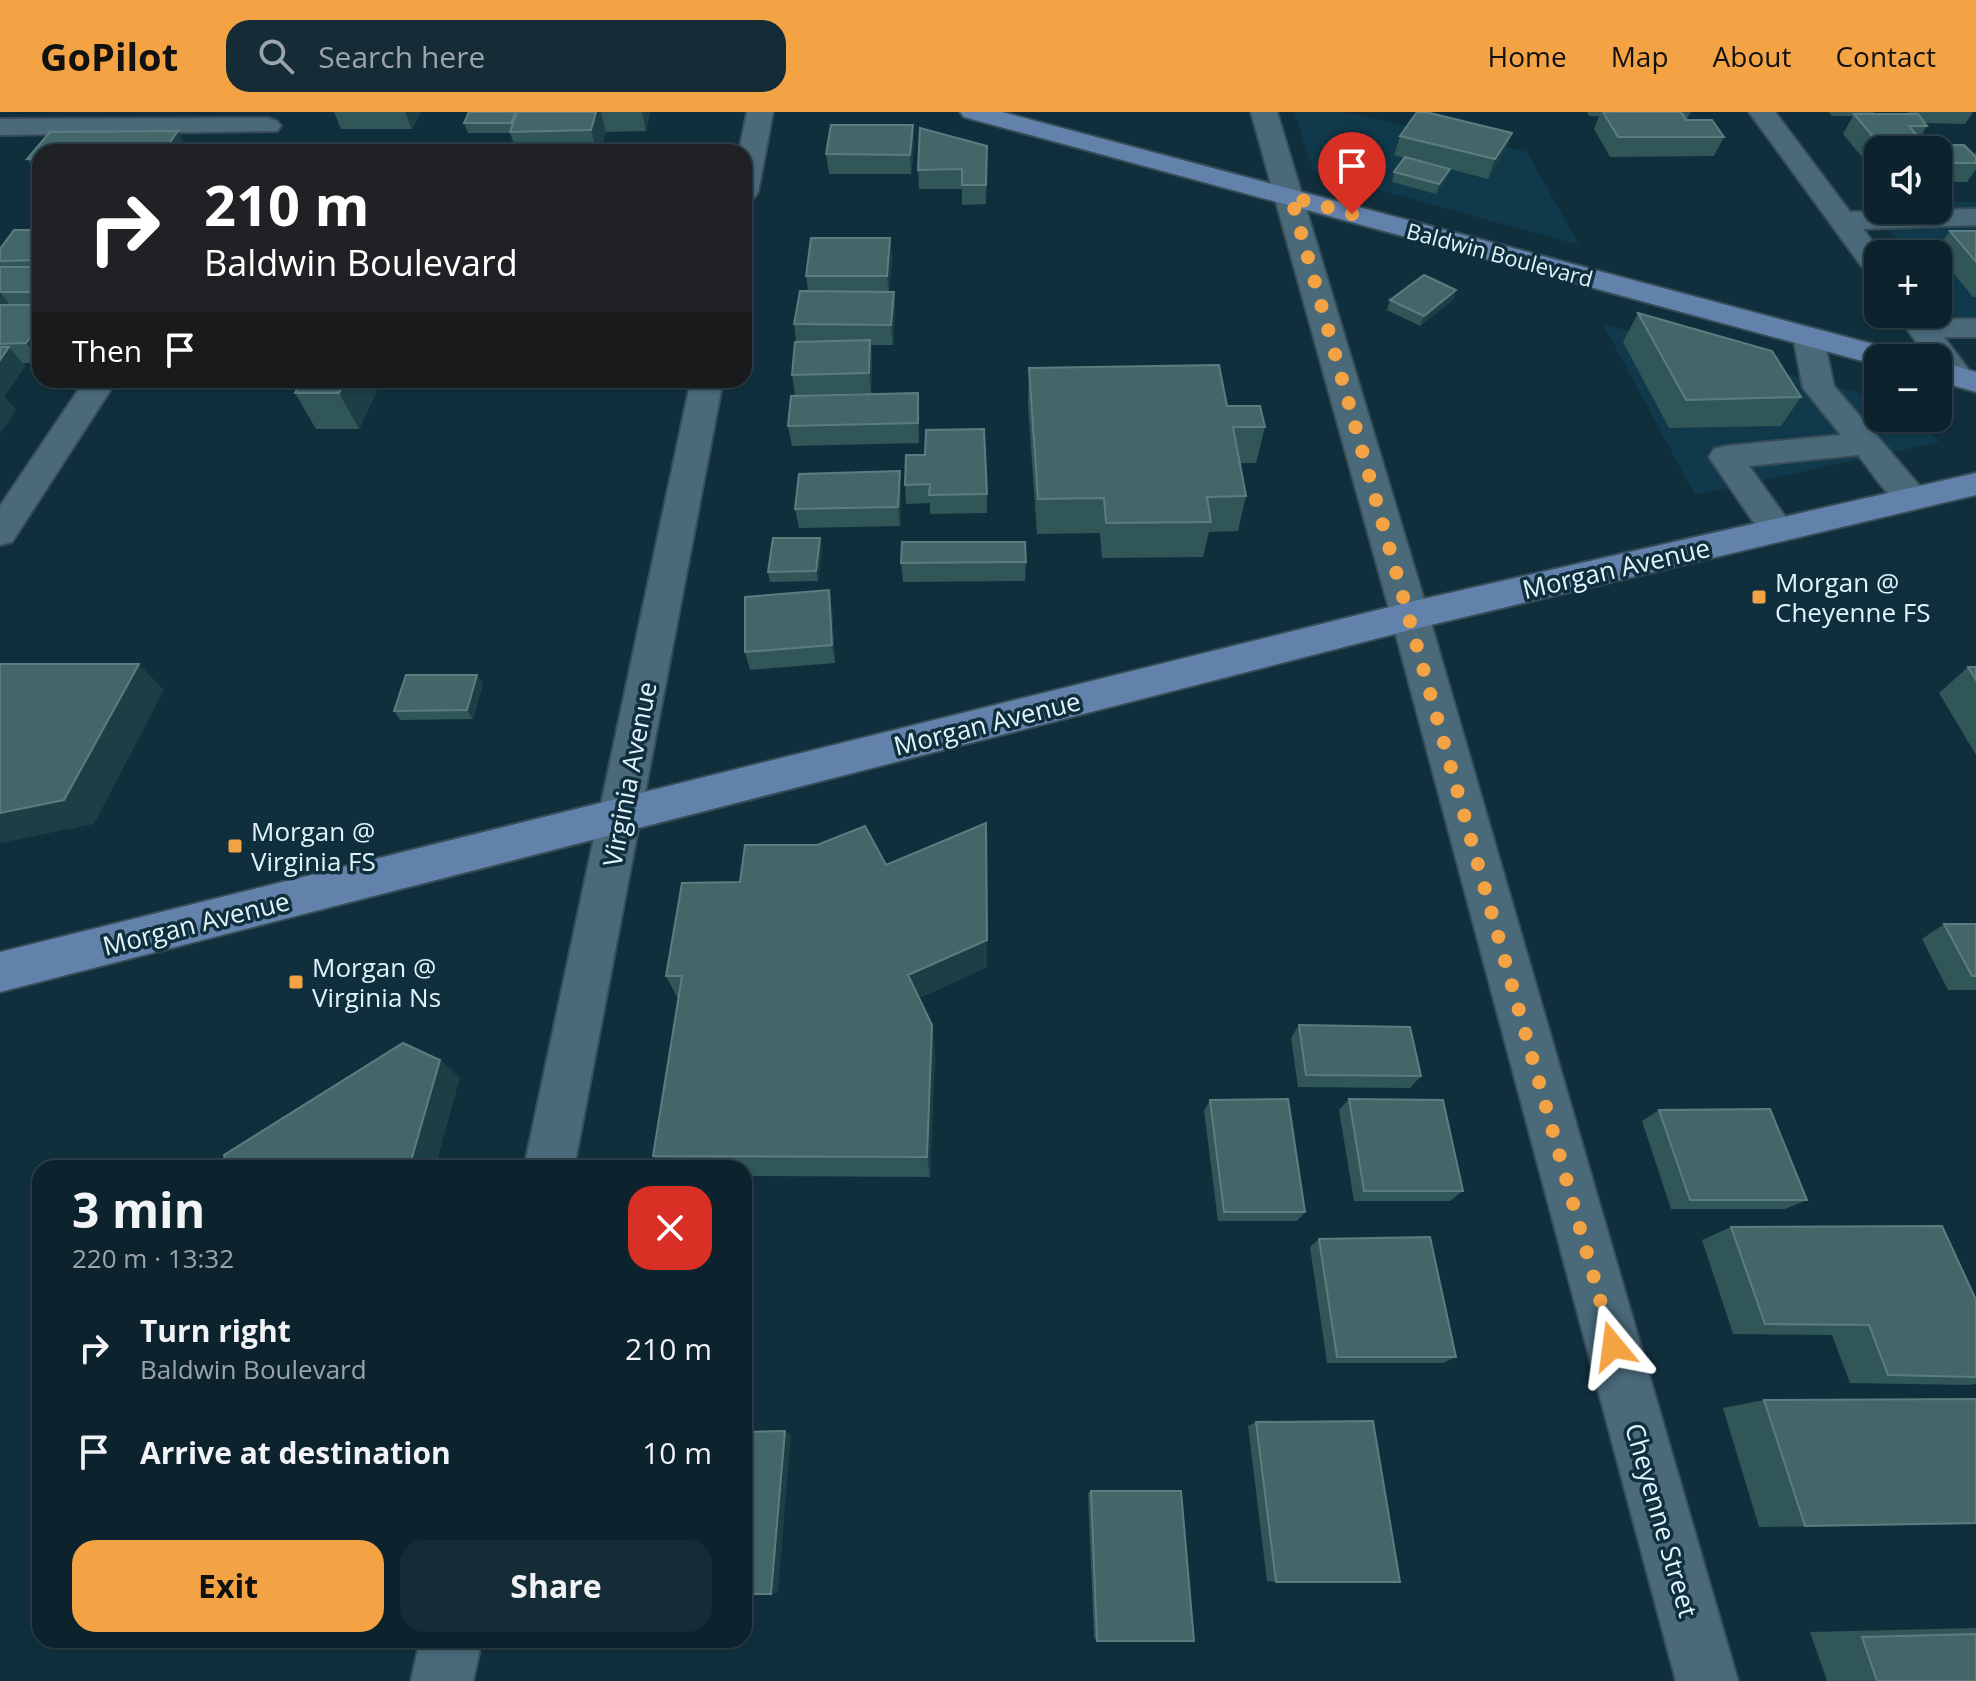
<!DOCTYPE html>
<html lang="en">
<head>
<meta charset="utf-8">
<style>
	body { margin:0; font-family:"Open Sans",sans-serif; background:#152b36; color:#f1f3f6; height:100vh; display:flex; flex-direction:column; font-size:30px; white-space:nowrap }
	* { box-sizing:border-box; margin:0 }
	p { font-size:26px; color:#9aa4aa }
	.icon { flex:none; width:44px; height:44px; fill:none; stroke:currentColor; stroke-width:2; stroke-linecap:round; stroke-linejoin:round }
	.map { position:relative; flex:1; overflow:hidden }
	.side { position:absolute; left:32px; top:1048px; width:720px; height:488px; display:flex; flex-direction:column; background:#0c232e; border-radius:24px; box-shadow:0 2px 6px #0004,0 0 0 2px #2c404a }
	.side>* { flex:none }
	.hud { position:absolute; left:32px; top:32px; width:720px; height:244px; border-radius:24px; box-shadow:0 2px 6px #0004,0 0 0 2px #2c404a; background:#202124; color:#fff; overflow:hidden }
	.tools { position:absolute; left:1864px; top:24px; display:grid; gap:16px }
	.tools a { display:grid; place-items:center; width:88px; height:88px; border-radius:16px; background:#0c232e; box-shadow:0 2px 6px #0004,0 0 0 2px #2c404a; font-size:40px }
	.pin { position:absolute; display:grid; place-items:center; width:68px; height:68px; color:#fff; margin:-82px -34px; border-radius:50% 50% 50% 0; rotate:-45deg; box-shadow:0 0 8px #0007 }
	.pin .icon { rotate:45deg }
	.me { position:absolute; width:88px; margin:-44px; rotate:344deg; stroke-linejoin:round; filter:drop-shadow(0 0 6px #0008) }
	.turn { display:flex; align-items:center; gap:28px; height:168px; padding:0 40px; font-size:36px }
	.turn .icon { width:104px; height:104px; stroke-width:2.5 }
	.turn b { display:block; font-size:56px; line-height:68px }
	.then { display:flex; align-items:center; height:76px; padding:0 40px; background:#0003; gap:16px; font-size:30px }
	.round { display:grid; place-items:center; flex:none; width:84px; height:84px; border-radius:24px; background:#152b36 }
	.head { display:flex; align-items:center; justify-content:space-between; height:136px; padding:0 40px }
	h1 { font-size:48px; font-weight:700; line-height:60px }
	.primary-button { display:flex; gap:16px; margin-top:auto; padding:16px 40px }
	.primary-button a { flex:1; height:92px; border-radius:24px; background:#f4a344; color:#111; font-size:32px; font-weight:700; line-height:92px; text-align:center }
	.primary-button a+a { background:#152b36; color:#f1f3f6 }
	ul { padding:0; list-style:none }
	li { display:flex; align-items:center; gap:24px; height:104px; padding:0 40px }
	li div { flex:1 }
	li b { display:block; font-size:30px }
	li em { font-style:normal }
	header { display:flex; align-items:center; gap:48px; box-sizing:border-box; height:112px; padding:0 40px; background:#f4a344; color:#111 }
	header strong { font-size:38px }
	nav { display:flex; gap:44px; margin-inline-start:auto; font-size:28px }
	.search { width:560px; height:72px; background:#152b36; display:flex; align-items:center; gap:20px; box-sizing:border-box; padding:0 28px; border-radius:24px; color:#9aa4aa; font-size:30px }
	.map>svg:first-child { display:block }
	.built { fill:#103a4c }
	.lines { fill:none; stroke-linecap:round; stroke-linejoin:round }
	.minor-casing { stroke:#374c56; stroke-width:4 }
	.major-casing { stroke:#374c56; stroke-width:4 }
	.minor { fill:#4a6a7a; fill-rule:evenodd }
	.major { fill:#6382ab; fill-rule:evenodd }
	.wall { fill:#305657 }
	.shaded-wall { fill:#1b3f45 }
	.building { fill:#436769; stroke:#5c7d80; stroke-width:2 }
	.route { stroke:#f4a344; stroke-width:14; stroke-dasharray:0 25.2 }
	.poi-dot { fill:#f4a344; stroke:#102f3d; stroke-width:3 }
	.labels { text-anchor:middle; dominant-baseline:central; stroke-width:7; stroke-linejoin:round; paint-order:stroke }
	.far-street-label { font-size:22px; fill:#e1f3fc; stroke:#102f3d }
	.street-label { font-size:26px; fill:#e1f3fc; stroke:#102f3d }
	.poi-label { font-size:26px; fill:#e1f3fc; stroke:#102f3d; text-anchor:start }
</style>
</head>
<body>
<header>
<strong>GoPilot</strong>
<div class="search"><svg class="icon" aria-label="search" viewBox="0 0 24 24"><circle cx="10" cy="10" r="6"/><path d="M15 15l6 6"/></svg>Search here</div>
<nav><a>Home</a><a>Map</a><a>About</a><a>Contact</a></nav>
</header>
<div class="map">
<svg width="1976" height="1569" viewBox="0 0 1976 1569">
	<rect width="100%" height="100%" fill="#102f3d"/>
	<path class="built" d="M1294,0h49l184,40 52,93 -265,-73z
		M1867,90h11v8h60v-8h38v138l-38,-45v-41h-31z
		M1603,212l275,74v20h42l19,24 -244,53z"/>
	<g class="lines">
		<defs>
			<path id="minor" d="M747,0h26l-15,80 -4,6 -10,2v-48h-5z
				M1251,0h26l152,504 309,1065h-62l-285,-1065z
				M1749,0h26l75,100 126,-3v16l-113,4 19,25h-4v24l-10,-3z
				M268,6l9,3 4,5 -4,5 -277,4v-16z
				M1896,202h30l4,5h46v18h-32l30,40 -5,7c-21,5 -31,-5 -31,-26h-10z
				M1808,215l11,3 4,6 11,50 96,112 -5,8c-31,9 -49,-30 -67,-51l-109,11 46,64 -6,9 -12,3 -12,-3 -56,-82 5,-8 12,-3 115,-11 -38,-47 -10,-52 4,-6z
				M85,268h32l-105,162 -12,3v-39z
				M691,268h32l-149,788h-50z
				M420,1528h62l-9,41h-62z"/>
			<path id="major" d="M960,0h42l897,239 5,7h-26l-1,7 -913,-248z
				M1938,249l38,11v20l-38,-11z
				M1976,361v22l-566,135 -1410,362v-40l1410,-350z"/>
		</defs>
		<use href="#minor" class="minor-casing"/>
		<use href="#major" class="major-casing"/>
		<use href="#minor" class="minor"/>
		<use href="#major" class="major"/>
	</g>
	<path class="wall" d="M334,0h87l-9,17h-71z
		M469,0h181l-4,19 -40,1 -6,20h-83l-7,-19h-42l-4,-10z
		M1587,0h104l-4,7h-1v1l38,17 -10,19 -104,1 -16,-28 5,-13h-10z
		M1829,0h45l-2,2h37l-2,-2h66l-8,12 -40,-1 2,3 -12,19 59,10 2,-3v17l-9,13h-29v-32h-60v30l-12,-15 5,-8h-9l-19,-23 10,-18h-21z
		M1512,21l-8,19 -16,27 -38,-10 -4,10 -10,15 -44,-12 2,-10 11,-14 -11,-3 6,-19z
		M914,32l-3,30h-82l-3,-20z
		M987,34l-1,58 -24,1v-16h-43l-1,-19z
		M40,46v20l-13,-19z
		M40,118v133h-17l2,3 -21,31 12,13 -16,23v-184z
		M1950,119h26v66h-3l-38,-46z
		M890,126l2,20 -3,34h5l1,20 -2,33h-22l1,15 -1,33 -76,2 -3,-20 4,-33 -2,-18 14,-33 -2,-15z
		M1456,178l-3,10 -33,26 -33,-16 3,-10z
		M1638,201l163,84 -20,29 -112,2 -46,-86z
		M1029,256l198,38 38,21 -9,36h-16l6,33 -8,35 -29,1 -6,25 -101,1 -2,-25 -63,1 -9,-130z
		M289,268h204l-2,5 -111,-1 -21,45h-43l-21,-36 6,-11h-11z
		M918,281l1,50 -127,3 -4,-20z
		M906,343l81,39v19l-57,1v-11l-24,1 -1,-19z
		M901,379l-1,35 -101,2 -4,-19z
		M820,426l2,10 -4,33 -48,1 -2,-10z
		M1026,450l-1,19 -122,1 -2,-19z
		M832,497l3,54 -85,7 -5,-18z
		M1968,555h8v88l-37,-62z
		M477,563l6,9 -10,35 -73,1 -6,-9z
		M886,753l101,102 -68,31 16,51 -5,128 -186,-1v-8h-81l-10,-12 25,-157 -12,-23 74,-94z
		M1944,812h32v66h-28l-26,-51z
		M1299,913l122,51 -11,12 -112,-1 -7,-49z
		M1349,987l114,92 -13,10h-96l-15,-91z
		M1210,988l95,112 -8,9h-79l-14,-110z
		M1659,998l148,90 -22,9h-114l-29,-88z
		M1731,1115l245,73v84l-7,1 -119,-2 -18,-48 -99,-1 -31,-94z
		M1319,1127l137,118 -13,6h-116l-17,-116z
		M1976,1287v125l-217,3 -36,-119 41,-8z
		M1256,1310l20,160 -9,-1 -19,-155z
		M1091,1379l6,150 -3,-3 -6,-145z
		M1976,1516v53h-149l-17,-49z"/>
	<path class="shaded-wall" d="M405,0h16l-9,17z
		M596,0h5l5,20 -6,20h-3l-6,-22z
		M642,0h8l-4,19z
		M913,13l1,19 -3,30 -1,-19z
		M178,19l11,20v1h-26z
		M1512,21l-8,19 -16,27 7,-20z
		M1450,57l-4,10 -10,15 3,-10z
		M890,126l2,20 -3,38 -2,-20z
		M1456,178l-3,10 -33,26 4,-10z
		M0,180l15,20h-15z
		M894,180l1,20 -2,33 -2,-20z
		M40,213v36l-14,-18z
		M870,228l2,20 -1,33 -2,-20z
		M9,235l16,19 -21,31 12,13 -16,23v-73z
		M346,268h32l2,4 -21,45 -20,-36z
		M900,359l1,20 -1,35 -2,-19z
		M820,426l2,10 -4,33 -2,-10z
		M829,478l3,19 3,54 -3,-18z
		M139,552l25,26 -70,134 -94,19v-30z
		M477,563l6,9 -10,35 -6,-9z
		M987,828v27l-75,34 -4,-26z
		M932,913l3,24 -5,128 -3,-20z
		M440,948l20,18 -25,90h-26z
		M785,1319l6,4 -13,158 -7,1z"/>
	<path class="building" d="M469,0h47l-5,11h-47z
		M517,0h79l-5,18 -81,2z
		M1417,0h9l86,21 -17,26 -95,-23z
		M1603,0h78l5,8h26l12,17h-106z
		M1854,2h64l9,12h-18l10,12h-45z
		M831,13h82l-3,30 -84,-1z
		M920,16l67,18 -1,39h-24v-16l-44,1z
		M178,19l-15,21h-123v6l-13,1 23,-27z
		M1964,33l12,12v6h-38v-13h-56l-4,-4z
		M1405,45l45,12 -11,15 -45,-12z
		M14,118h26v30l-40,1v-12z
		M1950,119h26v31z
		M811,126h79l-3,38h-81z
		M0,155h40v25h-40z
		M1424,163l32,15 -32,26 -34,-16z
		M800,179l94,1 -3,33 -97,-1z
		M0,193h40v20l-14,18 -26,1z
		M1638,201l134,38 29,46 -115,3z
		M870,228l-1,33 -77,2 3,-33z
		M0,235h9l-9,13z
		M1219,253l8,41h33l5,21h-32l13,69 -39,1 4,25 -105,1 -2,-25 -66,1 -9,-131z
		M302,268h44l-7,13h-44z
		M918,281v30l-130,3 3,-30z
		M984,317l3,65 -58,1 1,-11 -25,1 1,-30h19l1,-25z
		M900,359l-2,36 -103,2 4,-35z
		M773,426h47l-4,33 -48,1z
		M902,430h123l1,20 -125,1z
		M829,478l3,55 -87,7v-55z
		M0,552h139l-75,136 -64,13z
		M1968,555h8v13z
		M406,563h71l-10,35 -73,1z
		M986,711l1,117 -79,35 24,50 -5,132 -274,-1 29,-180h-16l16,-93 58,-1 5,-37h72l48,-19 21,39z
		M1944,812h32v52h-4z
		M1299,913l111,2 11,49 -115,-1z
		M403,931l37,17 -31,108h-182l-3,-13z
		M1288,987l17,113h-81l-14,-112z
		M1349,987l94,1 20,91h-99z
		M1770,997l37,91h-117l-31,-90z
		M1942,1114l34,74v77l-88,-2 -19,-50 -104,-1 -34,-97z
		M1430,1125l26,120h-119l-18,-118z
		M1976,1287v124l-171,3 -41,-126z
		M1373,1309l27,161h-124l-20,-160z
		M785,1319l-14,163h-27v-162z
		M1091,1379h90l13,150h-97z
		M1976,1522v47h-99l-15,-44z"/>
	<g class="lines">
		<path class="route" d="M1352,102l-61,-17 322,1149"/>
	</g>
	<g class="poi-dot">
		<rect x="1751" y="477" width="16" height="16" rx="4"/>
		<rect x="227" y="726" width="16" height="16" rx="4"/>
		<rect x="288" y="862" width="16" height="16" rx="4"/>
	</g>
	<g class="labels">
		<g class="far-street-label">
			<text transform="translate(1500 142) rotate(15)">Baldwin Boulevard</text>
		</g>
		<g class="street-label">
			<text transform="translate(1616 456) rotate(-13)">Morgan Avenue</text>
			<text transform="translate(987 611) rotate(-14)">Morgan Avenue</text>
			<text transform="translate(629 662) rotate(-79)">Virginia Avenue</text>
			<text transform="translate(196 811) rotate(-14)">Morgan Avenue</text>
			<text transform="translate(1662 1408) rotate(74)">Cheyenne Street</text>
		</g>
		<g class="poi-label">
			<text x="1775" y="470">Morgan @<tspan x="1775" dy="30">Cheyenne FS</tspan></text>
			<text x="251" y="719">Morgan @<tspan x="251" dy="30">Virginia FS</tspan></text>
			<text x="312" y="855">Morgan @<tspan x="312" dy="30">Virginia Ns</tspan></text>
		</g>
	</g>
</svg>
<div class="tools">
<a><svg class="icon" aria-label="sound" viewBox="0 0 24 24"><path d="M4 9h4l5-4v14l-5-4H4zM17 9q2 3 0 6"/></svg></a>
<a>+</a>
<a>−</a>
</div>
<div class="pin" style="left:1352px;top:102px;background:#d93025"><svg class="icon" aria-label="arrive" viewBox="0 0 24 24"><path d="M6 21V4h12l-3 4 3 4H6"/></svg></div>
<svg class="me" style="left:1613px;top:1234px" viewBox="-20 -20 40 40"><path d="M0-17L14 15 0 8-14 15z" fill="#f4a344" stroke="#fff" stroke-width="4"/></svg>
<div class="hud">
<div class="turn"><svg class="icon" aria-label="right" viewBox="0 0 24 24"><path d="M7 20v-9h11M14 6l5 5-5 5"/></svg><div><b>210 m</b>Baldwin Boulevard</div></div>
<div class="then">Then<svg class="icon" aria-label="arrive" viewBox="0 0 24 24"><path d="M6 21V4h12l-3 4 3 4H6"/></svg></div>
</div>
<section class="side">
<div class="head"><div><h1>3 min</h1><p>220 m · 13:32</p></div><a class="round" style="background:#d93025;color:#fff"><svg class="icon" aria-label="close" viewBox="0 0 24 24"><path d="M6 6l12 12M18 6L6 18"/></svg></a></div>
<ul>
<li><svg class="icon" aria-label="right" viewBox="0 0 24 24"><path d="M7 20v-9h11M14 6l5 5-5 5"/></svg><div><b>Turn right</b><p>Baldwin Boulevard</p></div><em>210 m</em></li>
<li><svg class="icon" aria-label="arrive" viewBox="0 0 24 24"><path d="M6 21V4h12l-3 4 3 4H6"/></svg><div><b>Arrive at destination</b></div><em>10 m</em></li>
</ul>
<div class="primary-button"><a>Exit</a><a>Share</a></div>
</section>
</div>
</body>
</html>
